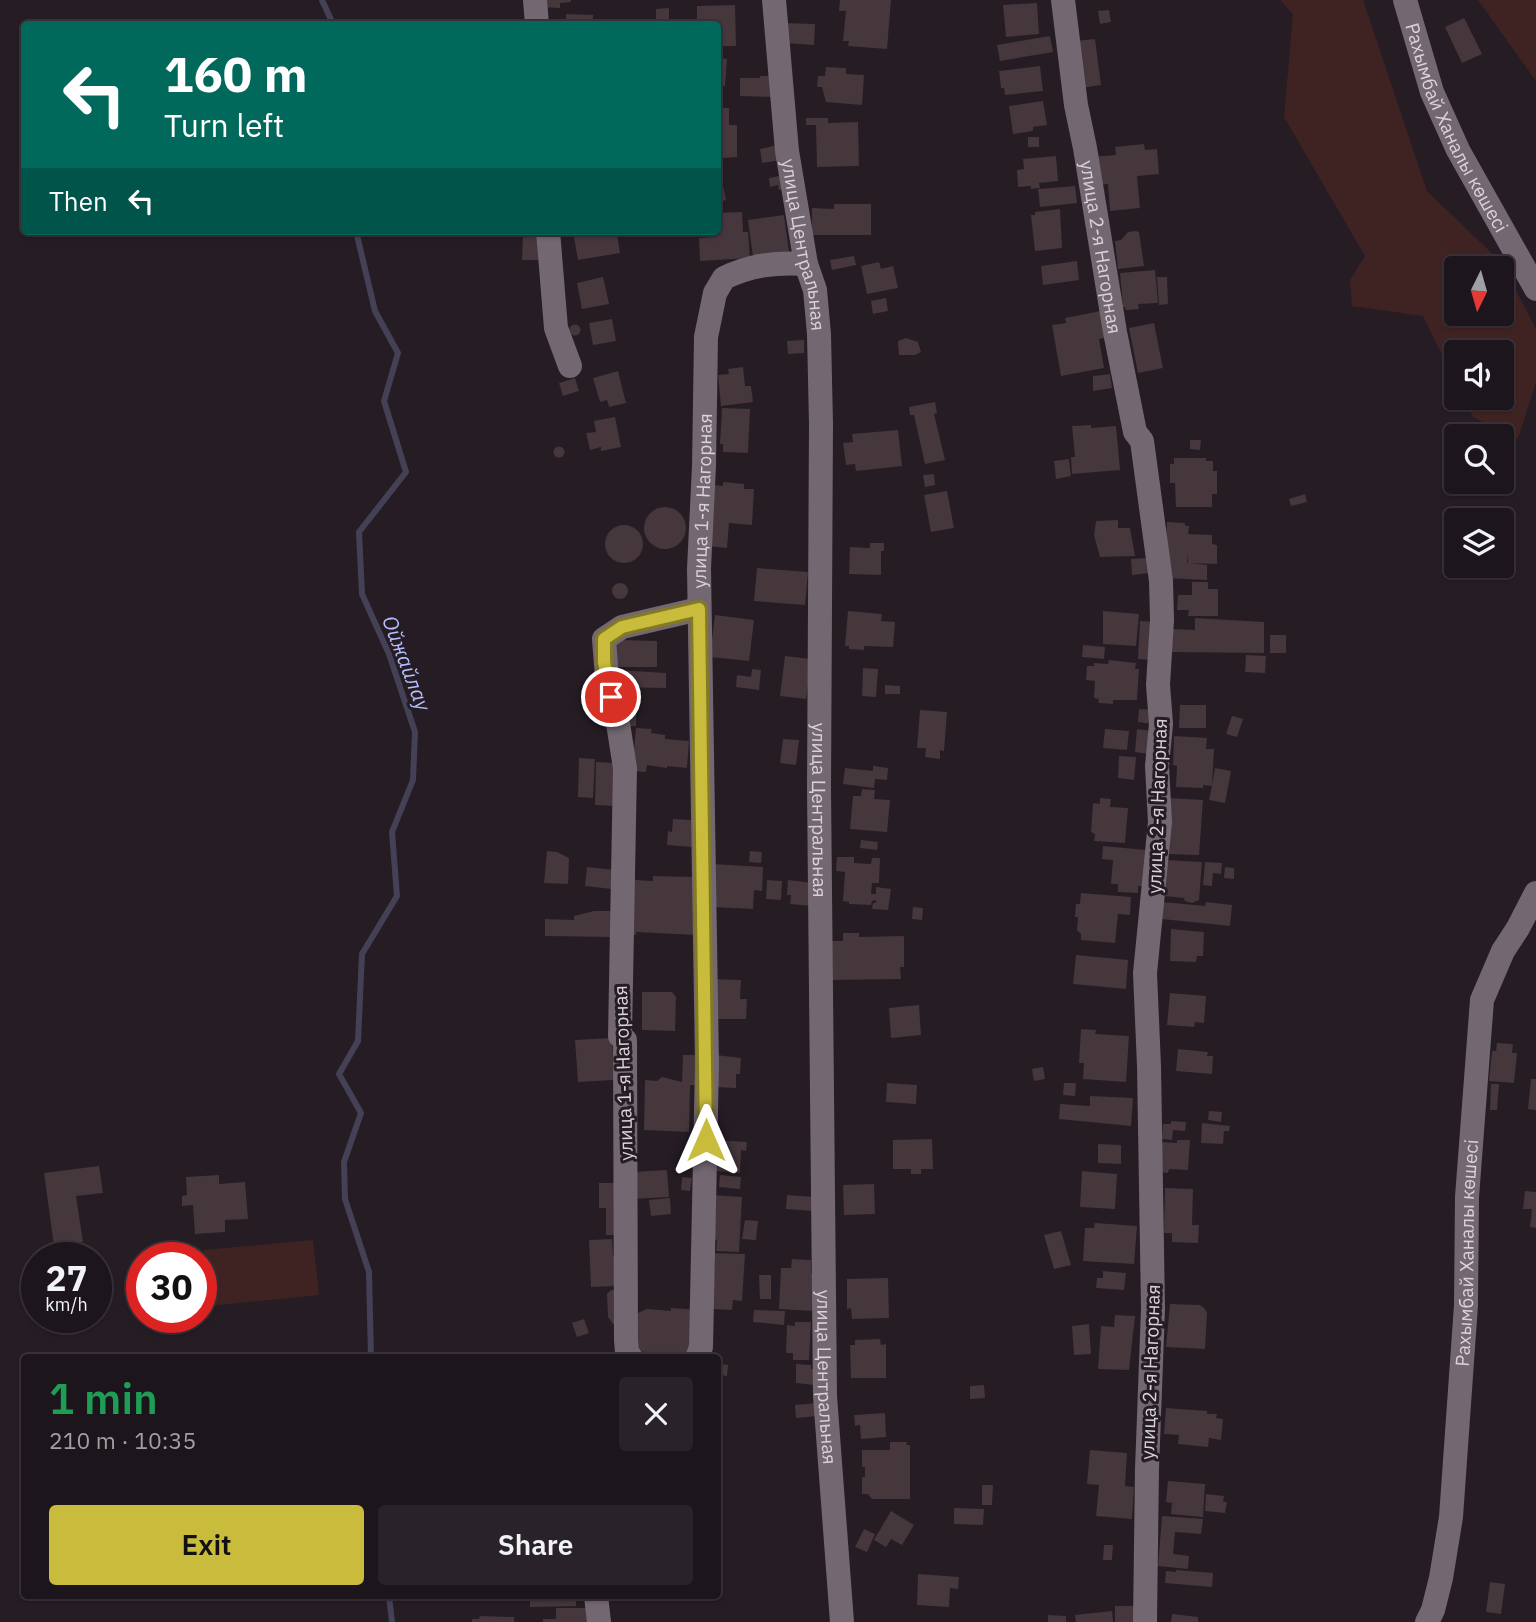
<!DOCTYPE html>
<html lang="en">
<head>
<meta charset="utf-8">
<style>
	body { margin:0; font-family:"IBM Plex Sans",sans-serif; background:#292228; color:#f1f3f6; height:100vh; display:flex; flex-direction:column; font-size:26px; white-space:nowrap }
	* { box-sizing:border-box; margin:0 }
	p { font-size:23px; color:#a09fa3 }
	.icon { flex:none; width:38px; height:38px; fill:none; stroke:currentColor; stroke-width:2; stroke-linecap:round; stroke-linejoin:round }
	.map { position:relative; flex:1; overflow:hidden }
	.sheet { position:absolute; left:21px; top:1354px; width:700px; height:245px; display:flex; flex-direction:column; background:#1c151b; border-radius:7px; box-shadow:0 2px 5px #0004,0 0 0 2px #3a343a }
	.sheet>* { flex:none }
	.top-card { position:absolute; left:21px; top:21px; width:700px; height:214px; border-radius:7px; box-shadow:0 2px 5px #0004,0 0 0 2px #3a343a; background:#00695c; color:#fff; overflow:hidden }
	.needle { width:46px; rotate:185deg }
	.controls { position:absolute; left:1444px; top:256px; display:grid; gap:14px }
	.controls a { display:grid; place-items:center; width:70px; height:70px; border-radius:7px; background:#1c151b; box-shadow:0 2px 5px #0004,0 0 0 2px #3a343a; font-size:35px }
	.speed { position:absolute; left:21px; top:1242px; display:flex; gap:14px; font-size:35px; font-weight:700; text-align:center }
	.speed>* { display:grid; place-content:center; width:91px; height:91px; border-radius:50%; background:#1c151b; box-shadow:0 2px 5px #0004,0 0 0 2px #3a343a; line-height:1 }
	.speed small { font-size:18px; font-weight:400 }
	.speed .limit { border:10px solid #d22; background:#fff; color:#111 }
	.pin { position:absolute; display:grid; place-items:center; width:60px; height:60px; color:#fff; margin:-30px; border:4px solid #fff; border-radius:50%; box-shadow:0 2px 7px #0007 }
	.me { position:absolute; width:77px; margin:-38px; rotate:0deg; stroke-linejoin:round; filter:drop-shadow(0 0 5px #0008) }
	.turn { display:flex; align-items:center; gap:24px; height:147px; padding:0 28px; font-size:32px }
	.turn .icon { width:91px; height:91px; stroke-width:2.5 }
	.turn b { display:block; font-size:49px; line-height:60px }
	.then { display:flex; align-items:center; height:66px; padding:0 28px; background:#0003; gap:14px; font-size:26px }
	.round { display:grid; place-items:center; flex:none; width:74px; height:74px; border-radius:7px; background:#292228 }
	.summary { display:flex; align-items:center; justify-content:space-between; height:119px; padding:0 28px }
	h1 { font-size:42px; font-weight:600; line-height:52px; color:#1e9e55 }
	.button { display:flex; gap:14px; margin-top:auto; padding:14px 28px }
	.button a { flex:1; height:80px; border-radius:7px; background:#c9bb3b; color:#111; font-size:28px; font-weight:600; line-height:80px; text-align:center }
	.button a+a { background:#292228; color:#f1f3f6 }
	.map>svg:first-child { display:block }
	.green { fill:#3f2322; fill-rule:evenodd }
	.lines { fill:none; stroke-linecap:round; stroke-linejoin:round }
	.stream { stroke:#444157; stroke-width:6 }
	.building { fill:#45373c }
	.minor { stroke:#736771; stroke-width:24 }
	.route-casing { stroke:#837a26; stroke-width:18 }
	.route { stroke:#c9bb3b; stroke-width:12 }
	.labels { text-anchor:middle; dominant-baseline:central; stroke-width:6; stroke-linejoin:round; paint-order:stroke }
	.street-label { font-size:19px; fill:#d9d2d8; stroke:#251c24 }
	.water-label { font-size:21px; font-style:italic; fill:#b2befe; stroke:#251c24 }
</style>
</head>
<body>
<div class="map">
<svg width="1536" height="1622" viewBox="0 0 1536 1622">
	<rect width="100%" height="100%" fill="#251c24"/>
	<path class="green" d="M1280,0h83l64,191 74,71 35,67v53l-18,57 -45,-22 -10,-20h39v-45h-46v31l-33,-67 -71,-10 -2,-26 15,-24 -81,-139 9,-103zM1456,268h46v45h-46z
		M1478,0h58v81z
		M313,1240l6,55 -110,11 -5,-56z"/>
	<g class="lines">
		<path class="stream" d="M322,0l11,24
			M356,231l19,80 23,42 -14,48 22,71 -47,60 3,62 27,60 26,78 -2,48 -21,52 5,64 -35,58 -4,87 -19,33 22,39 -17,49 1,37 24,73 2,86
			M389,1596l3,26"/>
	</g>
	<path class="building" d="M542,0h29v2l-11,1v5l-19,-1z
		M840,0h51l-4,49 -39,-3 1,-5h-6l3,-30h-7z
		M1037,3l2,31 -33,3 -3,-32z
		M735,5l1,41h-18v-22h-21v-18z
		M669,8v11h-13v-10z
		M1109,10l2,12 -11,2 -2,-13z
		M566,14l27,1v9h-38v-4l11,1z
		M1464,18l18,36 -20,9 -17,-36z
		M783,23l32,1 -1,21 -31,-2z
		M1050,36l3,16 -53,9 -3,-16z
		M1095,39l6,46 -20,3 -6,-47z
		M718,58l9,1 -2,27 -7,-1z
		M1040,66l3,25 -38,4 -1,-7h-3l-2,-17z
		M826,67l20,1v6l18,1 -2,30 -36,-3 -4,-15h-5l1,-11h7z
		M760,76h12v21l-32,-1v-18h20z
		M1043,101l4,24 -14,2v4l-20,3 -4,-28z
		M718,108h11v17h8v32l-15,1v3h-4z
		M806,118h22v5l30,-1 1,44 -42,1 -1,-42h-10z
		M1028,137h11v10h-11z
		M1144,144l1,6 12,-1 2,25 -22,2 3,32 -30,3 -2,-27 -14,1 -3,-28 25,-2 -1,-8z
		M779,145l3,15 -20,3 -2,-14z
		M1056,156l2,25 -19,2 1,5 -9,1v-3l-13,1 -1,-17 7,-1 -1,-10z
		M718,163l8,37 -8,2z
		M784,175l2,14 -7,1 -1,-5 -8,2 -1,-9z
		M1075,186l2,17 -37,4 -2,-18z
		M834,204h37v31h-59v-27l22,1z
		M1060,209l2,39 -27,3 -4,-36h4v-3z
		M742,212l1,20h5l2,26 -50,3 -1,-23 15,-1v-6h4v-18z
		M784,215l5,37 -36,5 -5,-37z
		M528,231h12l-1,29h-17l1,-23h5z
		M570,231h43l1,3h3l3,19 -42,7 -4,-23z
		M1136,231l3,1 5,34 -26,3 -3,-28 6,-1 7,-8z
		M854,256l2,9 -24,5 -2,-10z
		M1077,261l2,19 -36,5 -2,-19z
		M879,262l2,7 12,-3 5,22 -31,6 -6,-28z
		M1155,270l3,33 -20,1 1,5 -13,1 -1,-3h-2l-3,-34z
		M603,277l6,27 -27,5 -5,-26z
		M1157,277h10l1,27 -9,1z
		M886,298l2,13 -15,3 -2,-13z
		M1101,311l4,27 -6,1 5,29 -43,8 -9,-51 14,-2 -1,-5z
		M612,319l4,22 -23,4 -4,-22z
		M1154,323l9,45 -25,5 -9,-45z
		M569.5 330a5.5 5.5 0 1 1 11 0a5.5 5.5 0 1 1-11 0Z
		M906,338l12,4 3,10 -6,3h-16l-1,-14z
		M804,340v13l-16,1 -1,-13z
		M743,367l2,19h6l2,16 -32,4 -3,-31 11,-1 -1,-5z
		M618,371l8,32 -17,4 -2,-7 -7,2 -7,-24z
		M1110,374l2,14 -19,3v-15z
		M575,378l4,13 -16,5 -4,-13z
		M935,402l2,11 -3,1 11,46 -20,4 -11,-49h-4l-1,-8z
		M722,408l28,1 -2,44 -25,-1v-8h-3z
		M615,417l6,30 -20,4v-4l-11,3 -4,-17 10,-1 -2,-11z
		M1091,425v3l25,-2 4,44 -48,4 -1,-17h4l-3,-31z
		M898,430l4,36 -46,5 -1,-7 -9,1 -3,-22 10,-1 -1,-8z
		M1190,440h11l-1,10 -10,-1z
		M553.5 452a5.5 5.5 0 1 1 11 0a5.5 5.5 0 1 1-11 0Z
		M1174,458h32v3h7v10h4v23h-5v13h-36l-1,-24h-5v-19h4z
		M1069,459l2,17 -15,3 -2,-18z
		M934,474l1,11 -10,2 -2,-12z
		M723,482l21,2v5h10l-2,36 -23,-2 -2,25 -20,-2 6,-61 10,1z
		M947,491l7,37 -23,4 -7,-37z
		M1305,494l2,8 -16,4 -2,-7z
		M644 528a21 21 0 1 1 42 0a21 21 0 1 1-42 0Z
		M1118,520v8h12l5,28 -35,1 -6,-22 2,-14z
		M1167,522l18,1v3h4l-1,8 24,1v9l5,1v19l-29,-1 -1,-10v10l-7,-1 27,3v15l-43,-2z
		M605 544a19 19 0 1 1 38 0a19 19 0 1 1-38 0Z
		M870,543h14v8h-3v24l-32,-1 1,-27 20,1z
		M1148,558l2,15 -18,2 -1,-16z
		M757,568l51,4 -3,33 -51,-4z
		M1192,582h16v7h10v27h-30l1,-6h-12l1,-15h14z
		M612 591a8 8 0 1 1 16 0a8 8 0 1 1-16 0Z
		M848,611l34,3 -1,7 14,1 -2,25 -29,-1v4l-15,-1v-3h-4z
		M1103,611l36,3 -3,32 -33,-2z
		M715,615l39,5 -5,41 -39,-4z
		M1195,618l69,4v31l-94,-1v-23l25,1z
		M1140,621l15,1 -3,38 -14,-1z
		M1270,635h16v18h-16z
		M621,640l36,1v26h-43v-24h7z
		M1083,645l22,2 -1,12 -22,-2z
		M1246,655l20,1 -1,17 -20,-1z
		M785,656l26,3 -5,40 -26,-3z
		M1109,660l27,3 -1,6h4l-2,31h-24v4l-15,-1 1,-4 -5,-1 1,-17 -9,-1 1,-14h7v-3l14,1z
		M863,668l15,1 -2,28 -14,-1z
		M752,669l9,1 -2,20 -23,-3 1,-12 14,2z
		M615,670l51,3v15l-51,-1z
		M885,685l15,1v8h-15z
		M624,690h12v36h-12z
		M1180,705h26v23h-27z
		M1139,709l15,1 -2,14 -14,-2z
		M920,710l27,2 -3,39 -4,-1v9l-15,-2 1,-9h-9z
		M1232,716l11,3 -6,18 -11,-3z
		M636,728l16,1 -1,4 14,2v4l24,2 -2,27 -20,-2v2l-20,-3 -1,7 -14,-1z
		M1105,729l24,2 -2,19 -24,-2z
		M1137,729l16,2 -4,23 -14,-2z
		M1174,736l33,2 -1,11h8l-2,36 3,-17 16,3 -6,32 -16,-3 3,-14 -9,-1v3l-27,-1 1,-21 -4,-1z
		M783,739l16,1 -3,25 -16,-2z
		M1119,756l17,1 -2,23 -16,-2z
		M579,758l16,1 -2,39 -15,-1z
		M596,762l20,1 -1,43 -20,-1z
		M873,766l15,2 -1,12 -12,-1 -1,9 -31,-4 2,-16 28,3z
		M862,789l13,1 -1,9 16,1 -3,32 -37,-3 3,-33h8z
		M1100,798l11,1 -1,8 18,1 -3,35 -31,-2 1,-7 -4,-2 2,-29 7,1z
		M1169,798l34,2 -4,55 -32,-1z
		M673,819l18,1 1,27 -25,-2 1,-14 4,1z
		M861,840l17,2 -1,8 -17,-2z
		M1103,846l43,4 -3,36h-5v7l-20,-1v-8h-7l2,-24 -11,-1z
		M547,851l10,1 12,6 -1,26 -24,-1z
		M750,851l12,1 -1,11 -12,-1z
		M837,857h17v6l17,1 1,-6h8l-1,25h-7l-1,11h5v6l-4,1 -1,4 -22,-1v-2l-6,-1 2,-29 -9,-1z
		M1165,860l37,2 -3,38 -7,3 -7,-2 -1,-3 -21,-2z
		M1205,862l17,1 -1,11 -8,-1 -1,13 -9,-1z
		M713,864l50,3 -1,24 -8,-1 -1,19 -41,-2z
		M587,867l27,3 -2,19 -27,-3z
		M1225,867l9,1v11l-10,-1z
		M653,876l44,1 -1,58 -60,-3v3h-11l10,-55 18,1z
		M767,880l15,1 -1,19 -15,-1z
		M788,880l25,3 -2,23 -21,-2 1,-9h-4z
		M876,887l15,2 -3,21 -16,-1 1,-6h3z
		M1081,893l50,4 -1,18 -12,-1 -3,29 -34,-3v-6l-4,-4 1,-13h-3l1,-13h4z
		M1163,902l42,4 1,-4 26,3 -2,21 -68,-7z
		M913,907l10,1 -1,12 -10,-1z
		M594,911h17v26l-66,-1v-17l29,1v-4z
		M1171,929l33,3 -1,24h-6l-1,6 -26,-1z
		M843,933h16v4l45,-1v31h-4l1,12 -69,1 -3,-39h14z
		M1076,955l52,5 -2,29 -53,-5z
		M711,979l30,1 -1,19h7l-1,20h-31z
		M642,992h30l4,5 -1,34 -33,-1z
		M1170,993l36,3 -2,27 -9,-1 -1,5 -27,-2z
		M919,1005l2,30 -30,3 -2,-30z
		M1081,1029l15,1 -1,4 34,2 -3,46 -43,-3 1,-16h-5z
		M612,1038l2,42 -36,2 -3,-42z
		M1497,1043l16,1 -1,9h5l-3,30 -25,-2 3,-30h4z
		M1178,1049l30,3 -1,4h6l-1,18 -36,-3z
		M683,1055h16l-1,30h-8l-1,47 -45,-2 1,-50 12,1 5,-4 20,5z
		M716,1055l25,3 -1,16h-4v14l-21,-1z
		M1043,1067l2,12 -11,2 -2,-12z
		M1531,1079h5v31l-8,-1z
		M887,1083l30,2 -1,19 -30,-2z
		M1064,1083h12l-1,13 -12,-1z
		M1491,1084h8l-2,26h-7z
		M1090,1096l43,2 -2,28 -72,-7 1,-15 30,2z
		M1209,1111l13,1 -1,10 -13,-2z
		M1171,1121l15,1 -1,9 -12,-1 -1,10 -10,-1 1,-15h8z
		M1202,1123l28,3 -1,5h-5l-1,13 -22,-1z
		M932,1139l1,30h-12v5h-10v-5h-18v-29z
		M716,1140l31,2 -1,9 -5,-1 -1,23 -24,-2 2,-23 -3,-1z
		M1177,1140h13l-2,30 -19,-1 -1,4 -10,-1 2,-30 17,1z
		M1098,1144l23,1v19l-23,-1z
		M99,1166l4,27 -27,3 7,46 -29,4 -10,-73z
		M667,1170l2,27 -37,2 2,-27z
		M1082,1171l35,3 -2,35 -35,-2z
		M219,1175v9l26,-2 3,37 -23,1v12l-30,2 -2,-29 -11,1v-10l5,-1 -1,-18z
		M720,1175l21,2 -1,12 -21,-2z
		M682,1177l10,1 -2,13 -9,-1z
		M599,1183h20v52h-13v-27h-7z
		M874,1184l1,30 -31,1 -1,-30z
		M1165,1188l28,1 -1,36h7l-1,18 -26,-1v-9h-8z
		M1525,1191l11,1v36l-6,-1 2,-18h-9z
		M711,1195l31,2 -3,55 -23,-1 1,-11 -9,-1z
		M787,1195l27,2 -1,14 -27,-2z
		M670,1198l1,16 -20,2 -2,-16z
		M745,1220l13,1 -2,19 -14,-1z
		M1095,1223l42,3 -3,38 -51,-3 2,-33h9z
		M1061,1231l10,34 -17,4 -10,-34z
		M612,1239l1,17h4l1,30 -27,1 -2,-47z
		M710,1253l35,1 -3,47 -9,-1 -1,10 -20,-1 3,-47h-5z
		M138,1259h4v43l-8,-6 -2,-7 2,-11 5,-1z
		M792,1259l19,1v13l6,1 -3,37 -35,-2 2,-41h10z
		M1103,1271l23,2 -2,17 -28,-2 1,-10h6z
		M759,1275h12v24h-11z
		M888,1278l1,40 -37,1 -1,-11 -4,1v-30z
		M611,1290h9v34h-7l-5,-7 -1,-23z
		M1170,1304l30,1 4,3 3,4 -2,37 -39,-2z
		M671,1308l28,2 -4,46 -60,-5 3,-38 9,-4 24,2z
		M754,1310l31,1 -1,14 -31,-3z
		M1115,1315l20,1 -6,54 -31,-1 3,-43 13,1z
		M584,1319l5,14 -12,4 -5,-14z
		M795,1322h16l-2,38h-16v-7h-7l1,-28 8,1z
		M1089,1324l2,30 -17,1 -2,-29z
		M880,1339l1,6 5,-1v34h-35l-1,-33h5v-5z
		M718,1364l10,1 -1,11 -9,-1z
		M796,1364l15,1v4h4l-1,16 -18,-2z
		M984,1385l1,13 -15,1v-13z
		M817,1403l1,13 -22,2 -1,-13z
		M1166,1408l41,3v3h10l-1,4 7,1 -2,21 -12,-2 -1,9 -30,-3 1,-9 -15,-1z
		M885,1413l1,24 -25,2 -1,-14 -5,1 -1,-11z
		M890,1442h17l-1,3h4v54h-38l-4,-5h-6v-17h3v-10h-3v-17h28z
		M1090,1450l37,3 -2,33 9,1 -2,32 -36,-3 3,-31 -12,-1z
		M1168,1481l37,3 -2,33 -32,-3 1,-11 -6,-1z
		M982,1485h11l-1,20h-10z
		M1206,1494l18,2 -1,6h4l-2,11 -20,-2z
		M954,1508l30,1 -1,16 -29,-1z
		M891,1511l23,14 -12,20 -11,-6 -5,8 -12,-7z
		M1162,1516l41,3 -2,15 -26,-2 -2,22 16,2 -1,13 -30,-3z
		M864,1529l11,5 -8,18 -12,-5z
		M1104,1545h9l-1,15h-9z
		M1176,1570l37,3 -1,14 -47,-4 1,-12 10,1z
		M918,1574l41,3 -1,12 -8,-1 -1,19 -32,-2z
		M1490,1582l15,2 -4,30 -15,-2z
		M530,1596h46v10l-46,1z
		M1115,1606h19v16h-19z
		M556,1608h36v14h-49v-3h13z
		M1112,1611l1,11h-37l-1,-7z
		M1172,1614l26,3v5h-27z
		M1048,1615l18,1v6h-18z
		M480,1616l34,1v5h-42v-3h7z"/>
	<g class="lines">
		<g class="minor">
			<path d="M535,0l2,24"/>
			<path id="s1" d="M774,0l13,151 19,113 9,26 4,44 2,90 -2,365 6,607 17,226"/>
			<path id="s2" d="M1063,0l13,105 9,43 30,184 20,100 7,9 19,140 1,39 -4,65 3,39 -4,42 3,56 -15,151 4,93 4,243 -6,160 -2,153"/>
			<path id="s3" d="M1405,0l27,92 26,58 78,139"/>
			<path d="M548,231l8,97 14,38"/>
			<path d="M631,1358l-4,-6 -1,-12 -1,-300 -5,-4 5,-268 -8,-51 -10,-39 -3,-39 18,-12 77,-18"/>
			<path id="s4" d="M697,1358l4,-11 6,-283 -8,-495 5,-103 2,-129 9,-44 9,-15c27,-13 52,-16 82,-14"/>
			<path d="M596,1596l3,26"/>
			<path id="s5" d="M1427,1622l6,-12 8,-32 10,-61 15,-212 1,-108 15,-197 21,-49 15,-23 18,-35"/>
		</g>
	</g>
	<g class="lines">
		<defs>
			<path id="route" d="M611,697l-7,-35v-23l18,-12 77,-18 7,531"/>
		</defs>
		<use href="#route" class="route-casing"/>
		<use href="#route" class="route"/>
	</g>
	<g class="labels">
		<g class="street-label">
			<text stroke="none"><textPath href="#s3" startOffset="138">Рахымбай Ханалы көшесі</textPath></text>
			<text stroke="none"><textPath href="#s1" startOffset="247">улица Центральная</textPath></text>
			<text stroke="none"><textPath href="#s2" startOffset="250">улица 2-я Нагорная</textPath></text>
			<text stroke="none"><textPath href="#s4" startOffset="858">улица 1-я Нагорная</textPath></text>
			<text transform="translate(1157 806) rotate(-88)">улица 2-я Нагорная</text>
			<text stroke="none"><textPath href="#s1" startOffset="814">улица Центральная</textPath></text>
			<text transform="translate(623 1073) rotate(-92)">улица 1-я Нагорная</text>
			<text stroke="none"><textPath href="#s5" startOffset="373">Рахымбай Ханалы көшесі</textPath></text>
			<text transform="translate(1150 1372) rotate(-88)">улица 2-я Нагорная</text>
			<text stroke="none"><textPath href="#s1" startOffset="1381">улица Центральная</textPath></text>
		</g>
		<g class="water-label">
			<text transform="translate(407 663) rotate(69)">Ойжайлау</text>
		</g>
	</g>
</svg>
<div class="controls">
<a><svg class="needle" viewBox="-14 -14 28 28"><path d="M0-13l5 13h-10z" fill="#e53935"/><path d="M0 13l5-13h-10z" fill="#a09fa3"/></svg></a>
<a><svg class="icon" aria-label="sound" viewBox="0 0 24 24"><path d="M4 9h4l5-4v14l-5-4H4zM17 9q2 3 0 6"/></svg></a>
<a><svg class="icon" aria-label="search" viewBox="0 0 24 24"><circle cx="10" cy="10" r="6"/><path d="M15 15l6 6"/></svg></a>
<a><svg class="icon" aria-label="layers" viewBox="0 0 24 24"><path d="M12 4l9 5-9 5-9-5zM3 14l9 5 9-5"/></svg></a>
</div>
<div class="speed"><div>27<small>km/h</small></div><div class="limit">30</div></div>
<div class="pin" style="left:611px;top:697px;background:#d93025"><svg class="icon" aria-label="arrive" viewBox="0 0 24 24"><path d="M6 21V4h12l-3 4 3 4H6"/></svg></div>
<svg class="me" style="left:706px;top:1140px" viewBox="-20 -20 40 40"><path d="M0-17L14 15 0 8-14 15z" fill="#c9bb3b" stroke="#fff" stroke-width="4"/></svg>
<div class="top-card">
<div class="turn"><svg class="icon" aria-label="left" viewBox="0 0 24 24"><path d="M17 20v-9H6M10 6l-5 5 5 5"/></svg><div><b>160 m</b>Turn left</div></div>
<div class="then">Then<svg class="icon" aria-label="left" viewBox="0 0 24 24"><path d="M17 20v-9H6M10 6l-5 5 5 5"/></svg></div>
</div>
<section class="sheet">
<div class="summary"><div><h1>1 min</h1><p>210 m · 10:35</p></div><a class="round"><svg class="icon" aria-label="close" viewBox="0 0 24 24"><path d="M6 6l12 12M18 6L6 18"/></svg></a></div>
<div class="button"><a>Exit</a><a>Share</a></div>
</section>
</div>
</body>
</html>
